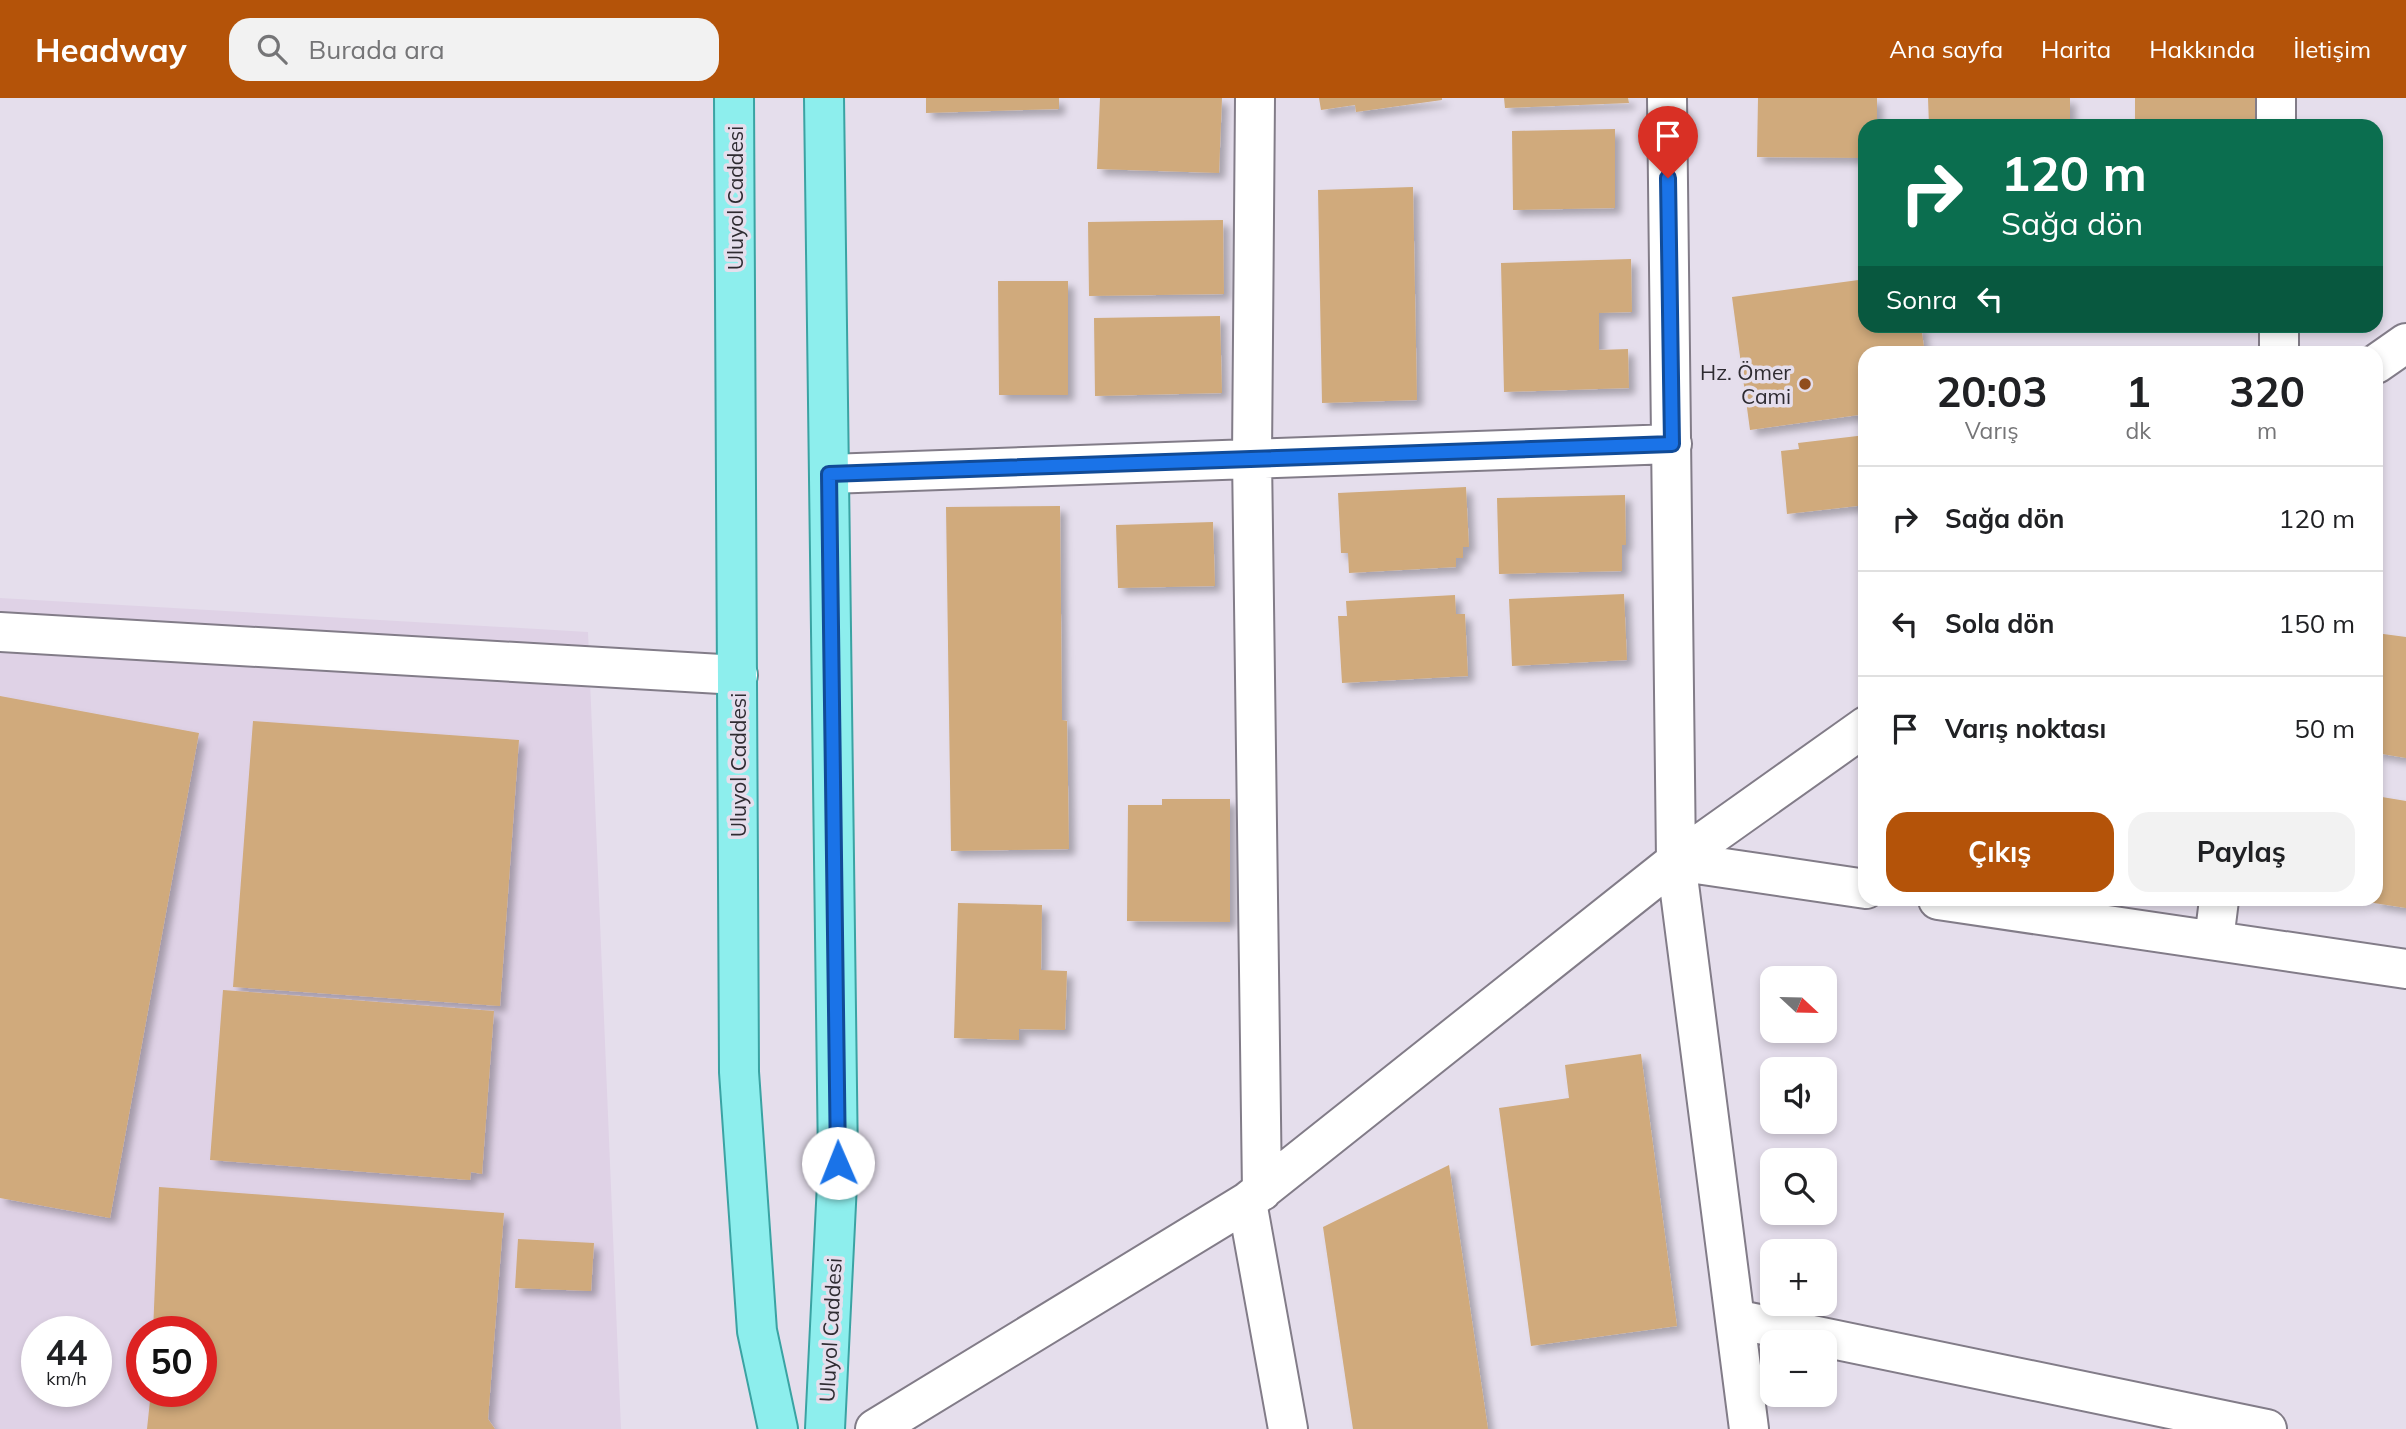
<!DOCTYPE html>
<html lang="tr">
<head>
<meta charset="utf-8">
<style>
	body { margin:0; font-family:Mulish,sans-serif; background:#f2f2f2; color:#202124; height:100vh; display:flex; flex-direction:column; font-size:26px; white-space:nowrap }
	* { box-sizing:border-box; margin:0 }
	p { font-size:23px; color:#757577 }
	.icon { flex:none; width:38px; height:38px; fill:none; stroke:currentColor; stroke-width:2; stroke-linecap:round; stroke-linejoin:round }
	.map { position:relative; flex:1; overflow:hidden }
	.panel { position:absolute; left:1858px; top:248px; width:525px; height:560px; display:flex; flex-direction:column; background:#fff; border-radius:21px; box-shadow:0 4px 10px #0003 }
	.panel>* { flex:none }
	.guide { position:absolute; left:1858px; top:21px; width:525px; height:214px; border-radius:21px; box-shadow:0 4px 10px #0003; background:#0b6e4f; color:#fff; overflow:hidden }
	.needle { width:46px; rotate:112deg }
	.tools { position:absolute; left:1760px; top:868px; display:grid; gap:14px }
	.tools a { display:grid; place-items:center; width:77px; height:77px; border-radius:14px; background:#fff; box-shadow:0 4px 10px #0003; font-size:35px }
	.speed { position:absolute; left:21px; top:1218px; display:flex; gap:14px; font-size:35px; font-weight:700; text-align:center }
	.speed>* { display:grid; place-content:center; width:91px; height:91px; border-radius:50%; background:#fff; box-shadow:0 4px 10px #0003; line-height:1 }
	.speed small { font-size:18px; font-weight:400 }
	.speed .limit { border:10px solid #d22; background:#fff; color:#111 }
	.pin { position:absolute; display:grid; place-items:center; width:60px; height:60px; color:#fff; margin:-72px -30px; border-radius:50% 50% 50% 0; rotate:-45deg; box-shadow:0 0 7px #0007 }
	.pin .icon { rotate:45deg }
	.me { position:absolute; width:77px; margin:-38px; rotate:359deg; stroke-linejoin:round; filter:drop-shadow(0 0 5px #0008) }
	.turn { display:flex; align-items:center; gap:24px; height:147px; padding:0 28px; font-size:32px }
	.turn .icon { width:91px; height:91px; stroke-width:2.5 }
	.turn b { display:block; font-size:49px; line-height:60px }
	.then { display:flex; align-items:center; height:66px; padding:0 28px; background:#0003; gap:14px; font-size:26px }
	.eta { display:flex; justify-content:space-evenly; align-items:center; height:119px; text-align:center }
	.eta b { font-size:42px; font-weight:700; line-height:49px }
	.primary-button { display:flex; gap:14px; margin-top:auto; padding:14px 28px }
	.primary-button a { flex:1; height:80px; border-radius:21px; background:#b45309; color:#fff; font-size:28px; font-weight:700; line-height:80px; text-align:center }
	.primary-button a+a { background:#f2f2f2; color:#202124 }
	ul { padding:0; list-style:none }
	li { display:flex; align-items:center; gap:21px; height:105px; padding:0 28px; border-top:2px solid #e0e0e0 }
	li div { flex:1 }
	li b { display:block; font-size:26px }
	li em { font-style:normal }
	header { display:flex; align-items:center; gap:42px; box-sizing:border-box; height:98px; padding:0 35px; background:#b45309; color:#fff }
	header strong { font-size:33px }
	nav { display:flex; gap:38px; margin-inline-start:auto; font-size:24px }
	.search { width:490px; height:63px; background:#f2f2f2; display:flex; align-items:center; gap:18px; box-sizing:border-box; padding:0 24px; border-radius:21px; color:#757577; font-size:26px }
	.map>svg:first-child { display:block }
	.industrial { fill:#dfd2e6; fill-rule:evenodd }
	.building { fill:#d0aa7b; filter:url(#shadow) }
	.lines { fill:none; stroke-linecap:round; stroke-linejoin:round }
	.minor-casing { stroke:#827c88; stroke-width:42 }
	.major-casing { stroke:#3aa3a3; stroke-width:42 }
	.minor { stroke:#fff; stroke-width:38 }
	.major { stroke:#8deeed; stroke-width:38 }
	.route-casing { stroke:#114b97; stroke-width:18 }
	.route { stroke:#1a73e8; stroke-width:12 }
	.poi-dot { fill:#904d1d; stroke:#e5deec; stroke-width:2.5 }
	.labels { text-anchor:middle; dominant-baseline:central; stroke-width:7; stroke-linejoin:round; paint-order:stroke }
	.street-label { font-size:21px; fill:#2e2b31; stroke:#e5deec }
	.poi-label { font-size:21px; fill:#2e2b31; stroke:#e5deec; text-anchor:end }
</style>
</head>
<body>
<header>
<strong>Headway</strong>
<div class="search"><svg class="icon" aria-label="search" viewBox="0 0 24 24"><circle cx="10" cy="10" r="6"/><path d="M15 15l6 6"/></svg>Burada ara</div>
<nav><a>Ana sayfa</a><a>Harita</a><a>Hakkında</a><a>İletişim</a></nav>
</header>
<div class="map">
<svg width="2406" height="1331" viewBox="0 0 2406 1331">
	<defs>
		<filter id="shadow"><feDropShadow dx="6" dy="6" stdDeviation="3.5" flood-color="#0004"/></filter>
	</defs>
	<rect width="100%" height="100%" fill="#e5deec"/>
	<path class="industrial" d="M0,500l588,34 33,797h-621zM37,1234h59v59h-59zM142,1234h59v59h-59z"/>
	<path class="building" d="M926,0h133v11l-133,4z
		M1100,0h122l-3,75 -122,-4z
		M1319,0h123v2l-86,12 -1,-7 -34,5z
		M1504,0h124l1,5 -124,5z
		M1758,0h119v28h-11v32l-109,-1z
		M1928,0h142v28h-141z
		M2135,0h134v28h-134z
		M1615,31v79l-102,2 -1,-79z
		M1413,89l4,213 -95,3 -4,-213z
		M1223,122l1,74 -135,2 -1,-74z
		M1631,161l1,53 -33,1v37l29,-1 1,39 -125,4 -3,-129z
		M1866,181v47h55l4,28h-59v60l-116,16 -18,-133z
		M998,183h70v114h-69z
		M1220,218l2,77 -127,3 -1,-78z
		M1866,337v70l-79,9 -6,-63 18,-2 -1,-6z
		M1466,389l3,60h-6v11h-7v9l-107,6 -1,-20h-7l-3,-60z
		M1625,397l1,50h-4v26l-123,3 -2,-76z
		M1060,408l2,214 5,1 2,128 -118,2 -5,-344z
		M1213,424l2,64 -97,2 -2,-63z
		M1624,496l3,66 -115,6 -3,-67z
		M1455,497l1,19h9l3,62 -126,7 -4,-67h9l-1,-15z
		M2376,535l30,4v121l-30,-5z
		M0,598l199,37 -89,485 -110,-20z
		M253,623l266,19 -19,266 -267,-19z
		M2376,698l30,5v107l-45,-7 15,-1z
		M1162,701h68v123l-103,-1 1,-116h34z
		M958,805l84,2 -1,65 26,1 -2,59 -46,-1v11l-65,-2z
		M223,892l271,21 -12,163 -11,-2 -1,8 -260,-20z
		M1641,956l36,272 -146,20 -32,-238 70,-10 -4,-33z
		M1449,1067l39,264h-135l-30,-202z
		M159,1089l345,26 -16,206 7,10h-348l4,-38h50v-59h-48z
		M518,1141l76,4 -3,48 -76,-3z"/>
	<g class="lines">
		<defs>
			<path id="minor" d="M1255,0l-3,359 10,734
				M1667,0l9,763 73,568
				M2276,0v28
				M2279,228v28
				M2376,266l30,-21
				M829,376l843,-30
				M0,534l738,43
				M1676,763l190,28
				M1938,802l468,69
				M2214,842l5,-40
				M1247,1104l41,227
				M1735,1221l532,110
				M875,1331l372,-227 429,-341 190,-135"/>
			<path id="major" d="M734,0l5,974 18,259 21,98
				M824,0l14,1065 -13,266"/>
		</defs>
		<use href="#minor" class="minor-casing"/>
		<use href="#major" class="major-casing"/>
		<use href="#minor" class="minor"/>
		<use href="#major" class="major"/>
	</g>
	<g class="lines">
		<defs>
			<path id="route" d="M838,1065l-9,-689 843,-30 -4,-266"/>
		</defs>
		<use href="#route" class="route-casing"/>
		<use href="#route" class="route"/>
	</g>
	<circle class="poi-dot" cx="1805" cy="286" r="7"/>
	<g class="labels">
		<g class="street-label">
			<text transform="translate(735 100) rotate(-90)">Uluyol Caddesi</text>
			<text transform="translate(738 667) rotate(-90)">Uluyol Caddesi</text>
			<text transform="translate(830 1232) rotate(-87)">Uluyol Caddesi</text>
		</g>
		<g class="poi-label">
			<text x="1791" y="274">Hz. Ömer<tspan x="1791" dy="24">Cami</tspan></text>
		</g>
	</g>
</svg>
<div class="tools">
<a><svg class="needle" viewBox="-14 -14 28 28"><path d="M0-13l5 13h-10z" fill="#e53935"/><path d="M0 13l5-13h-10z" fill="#757577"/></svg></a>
<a><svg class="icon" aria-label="sound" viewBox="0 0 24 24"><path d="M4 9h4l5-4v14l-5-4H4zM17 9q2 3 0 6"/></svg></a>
<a><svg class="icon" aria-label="search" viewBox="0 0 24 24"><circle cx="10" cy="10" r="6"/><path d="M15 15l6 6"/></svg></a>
<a>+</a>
<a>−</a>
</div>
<div class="speed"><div>44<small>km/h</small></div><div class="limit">50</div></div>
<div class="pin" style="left:1668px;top:80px;background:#d93025"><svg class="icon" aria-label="arrive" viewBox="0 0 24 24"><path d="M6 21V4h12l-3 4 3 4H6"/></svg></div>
<svg class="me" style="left:838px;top:1065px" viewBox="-20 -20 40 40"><circle r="19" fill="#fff"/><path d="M0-13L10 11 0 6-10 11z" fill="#1a73e8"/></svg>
<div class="guide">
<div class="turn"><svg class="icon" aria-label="right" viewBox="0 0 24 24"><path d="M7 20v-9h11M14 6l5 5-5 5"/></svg><div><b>120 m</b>Sağa dön</div></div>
<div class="then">Sonra<svg class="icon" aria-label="left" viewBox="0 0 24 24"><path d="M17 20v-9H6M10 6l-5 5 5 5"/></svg></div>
</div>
<section class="panel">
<div class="eta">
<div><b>20:03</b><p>Varış</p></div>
<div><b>1</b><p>dk</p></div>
<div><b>320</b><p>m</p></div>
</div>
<ul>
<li><svg class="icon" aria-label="right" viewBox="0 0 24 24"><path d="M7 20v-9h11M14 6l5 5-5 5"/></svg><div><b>Sağa dön</b></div><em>120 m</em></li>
<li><svg class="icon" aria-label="left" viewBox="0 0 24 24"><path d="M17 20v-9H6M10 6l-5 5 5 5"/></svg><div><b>Sola dön</b></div><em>150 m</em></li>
<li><svg class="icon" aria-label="arrive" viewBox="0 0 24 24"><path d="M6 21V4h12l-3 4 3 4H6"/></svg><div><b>Varış noktası</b></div><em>50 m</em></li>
</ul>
<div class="primary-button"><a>Çıkış</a><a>Paylaş</a></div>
</section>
</div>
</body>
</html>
